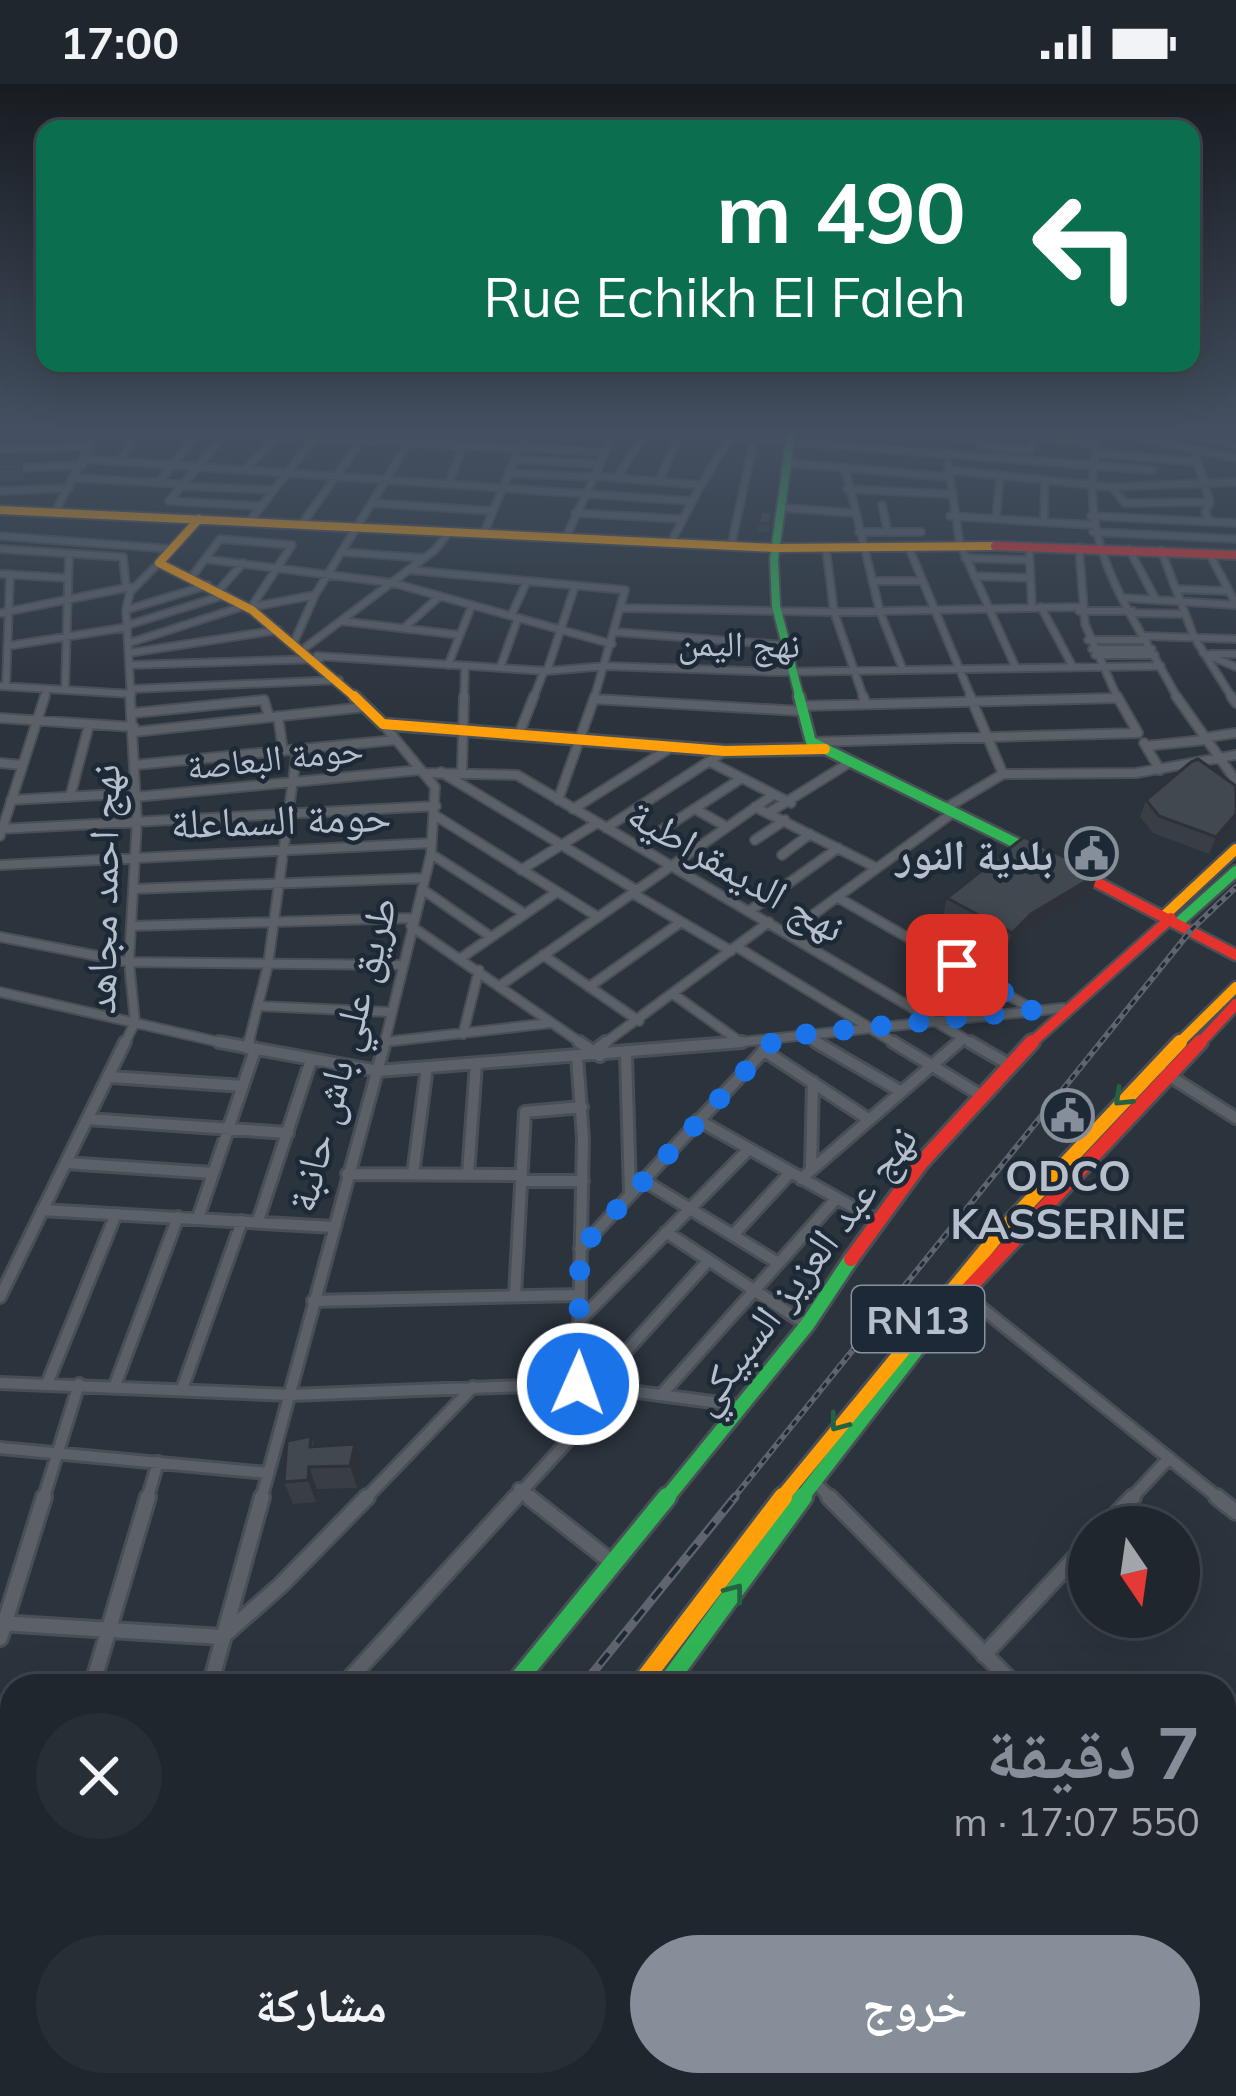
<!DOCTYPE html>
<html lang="ar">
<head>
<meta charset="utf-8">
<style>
	body { margin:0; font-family:Mulish,"Noto Naskh Arabic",sans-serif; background:#282e35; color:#f1f3f6; direction:rtl; height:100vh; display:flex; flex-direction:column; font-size:45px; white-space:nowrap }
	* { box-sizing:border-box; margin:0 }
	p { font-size:39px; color:#a2a5aa }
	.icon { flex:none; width:66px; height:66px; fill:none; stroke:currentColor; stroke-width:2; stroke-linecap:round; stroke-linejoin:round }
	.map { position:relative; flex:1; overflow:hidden; direction:ltr }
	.drawer { position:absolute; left:0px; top:1590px; width:1236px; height:423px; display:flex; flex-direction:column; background:#20262d; border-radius:36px 36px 0 0; box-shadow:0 12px 48px #0002,0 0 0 3px #3d4349; direction:rtl }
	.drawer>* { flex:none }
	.hud { position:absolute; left:36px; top:36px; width:1164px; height:252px; border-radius:24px; box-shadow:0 12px 48px #0002,0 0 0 3px #3d4349; direction:rtl; background:#0b6e4f; color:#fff; overflow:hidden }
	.needle { width:78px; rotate:167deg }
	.tools { position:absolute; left:1068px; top:1422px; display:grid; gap:24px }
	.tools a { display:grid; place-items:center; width:132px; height:132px; border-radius:50%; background:#20262d; box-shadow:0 12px 48px #0002,0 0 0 3px #3d4349; font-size:60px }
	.pin { position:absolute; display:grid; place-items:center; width:102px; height:102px; color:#fff; margin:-51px; border-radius:24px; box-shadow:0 6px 18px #0006 }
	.me { position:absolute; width:132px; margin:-66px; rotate:2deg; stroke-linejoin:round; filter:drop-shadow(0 0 9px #0008) }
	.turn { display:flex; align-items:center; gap:42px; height:252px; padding:0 36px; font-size:54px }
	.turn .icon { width:156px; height:156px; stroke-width:2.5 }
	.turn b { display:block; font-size:84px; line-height:102px }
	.round { display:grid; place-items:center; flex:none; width:126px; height:126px; border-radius:63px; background:#282e35 }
	.summary { display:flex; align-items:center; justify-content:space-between; height:204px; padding:0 36px }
	h1 { font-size:72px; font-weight:700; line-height:90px; color:#858e99 }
	.cta { display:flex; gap:24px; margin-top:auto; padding:24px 36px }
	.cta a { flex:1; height:138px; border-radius:72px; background:#858e99; color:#fff; font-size:48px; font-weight:700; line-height:138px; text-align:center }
	.cta a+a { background:#282e35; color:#f1f3f6 }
	.status { display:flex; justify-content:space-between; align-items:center; height:84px; padding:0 60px; background:#20262d; direction:ltr }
	.status svg { height:33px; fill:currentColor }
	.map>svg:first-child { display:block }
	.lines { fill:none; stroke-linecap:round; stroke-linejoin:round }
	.street-far3-casing { stroke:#494f56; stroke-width:10 }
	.street-far2-casing { stroke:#494f56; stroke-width:12 }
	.street-far1-casing { stroke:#494f56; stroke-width:16 }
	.street-casing { stroke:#494f56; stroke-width:20 }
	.fast-far3-casing { stroke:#494f56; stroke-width:12 }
	.fast-far2-casing { stroke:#494f56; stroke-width:15 }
	.fast-far1-casing { stroke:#494f56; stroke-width:20 }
	.fast-casing { stroke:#494f56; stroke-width:24 }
	.slow-far3-casing { stroke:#494f56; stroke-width:12 }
	.slow-far2-casing { stroke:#494f56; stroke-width:15 }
	.slow-far1-casing { stroke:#494f56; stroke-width:20 }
	.slow-casing { stroke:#494f56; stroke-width:24 }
	.jam-far2-casing { stroke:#494f56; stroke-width:12 }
	.jam-far1-casing { stroke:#494f56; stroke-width:15 }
	.jam-casing { stroke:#494f56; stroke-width:20 }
	.street-far3 { stroke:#5c6168; stroke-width:6 }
	.street-far2 { stroke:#5c6168; stroke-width:8 }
	.street-far1 { stroke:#5c6168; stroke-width:10 }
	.street { stroke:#5c6168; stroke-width:14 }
	.fast-far3 { stroke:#30b455; stroke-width:8 }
	.fast-far2 { stroke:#30b455; stroke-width:10 }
	.fast-far1 { stroke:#30b455; stroke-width:14 }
	.fast { stroke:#30b455; stroke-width:18 }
	.slow-far3 { stroke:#ff9f0a; stroke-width:8 }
	.slow-far2 { stroke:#ff9f0a; stroke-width:10 }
	.slow-far1 { stroke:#ff9f0a; stroke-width:14 }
	.slow { stroke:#ff9f0a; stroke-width:18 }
	.jam-far2 { stroke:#e5322d; stroke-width:8 }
	.jam-far1 { stroke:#e5322d; stroke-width:10 }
	.jam { stroke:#e5322d; stroke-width:14 }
	.rail-far1-casing { stroke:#60656d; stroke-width:6 }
	.rail-casing { stroke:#60656d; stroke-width:9 }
	.rail-far1 { stroke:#1e2937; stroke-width:3; stroke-dasharray:6; stroke-linecap:butt }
	.rail { stroke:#1e2937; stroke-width:4.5; stroke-dasharray:14; stroke-linecap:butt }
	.wall { fill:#393e45 }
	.shaded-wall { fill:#2e3238 }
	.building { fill:#424850; stroke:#2e3238; stroke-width:3 }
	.oneway { stroke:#256143 }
	.route { stroke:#1a73e8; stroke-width:21; stroke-dasharray:0 37.8 }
	.labels { text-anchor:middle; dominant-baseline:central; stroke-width:9; stroke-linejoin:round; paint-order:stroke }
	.far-street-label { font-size:36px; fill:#b6bfcb; stroke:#1e2937 }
	.shield { fill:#1e2937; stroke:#88929f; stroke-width:3 }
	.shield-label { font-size:39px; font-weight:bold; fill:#b6bfcb }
	.street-label { font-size:42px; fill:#b6bfcb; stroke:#1e2937 }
	.poi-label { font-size:42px; font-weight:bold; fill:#b6bfcb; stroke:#1e2937; text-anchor:end }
</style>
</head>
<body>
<div class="status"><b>17:00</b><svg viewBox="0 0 49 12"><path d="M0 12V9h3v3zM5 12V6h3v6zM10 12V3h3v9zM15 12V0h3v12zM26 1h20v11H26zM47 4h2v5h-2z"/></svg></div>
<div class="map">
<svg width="1236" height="2012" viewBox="0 0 1236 2012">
	<rect width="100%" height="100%" fill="#2b333c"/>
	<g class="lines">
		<defs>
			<path id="street-far3" d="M229,350l377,18
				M691,350l461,36
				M917,350h18
				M939,350l42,5
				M1020,350l77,11
				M1100,350c-29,108 30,174 78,265
				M1126,350l110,24
				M1184,350l52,11
				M979,361l51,5 4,-16
				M215,362l-46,55 92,5
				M0,365l90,-3
				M1095,369l102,9
				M1196,373l14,45 -5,10 5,10
				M84,375l606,42
				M514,375l82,5
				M120,377l16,-27
				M790,379l158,14
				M948,380l12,80 56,124
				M845,383l35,145 23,58
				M0,385l82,-4
				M245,386l31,-33
				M948,386l164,17 124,-5
				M508,389l82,4
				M591,392l110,9 -30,57
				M74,394l109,6
				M617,394l28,-44
				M659,397l21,-47
				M158,399l39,-49
				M448,401l15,-40
				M701,401l29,-47
				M182,402l90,4
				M1112,403l13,16 85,-1
				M847,405l101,5
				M0,407l69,-3
				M373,419l120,8
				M882,421l6,27
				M784,424l70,5
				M55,428l40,-78
				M575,429l106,6
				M950,432l142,9
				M1091,432l145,7
				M996,435l4,-44
				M249,438l67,-86
				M1044,438l1,-42
				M302,440l59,-83
				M859,448h62
				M1093,448l143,7
				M484,449l41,-99
				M0,452l172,13
				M566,453l48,-103
				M731,462l23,-106
				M1029,462l3,61
				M1079,463l6,77 33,75
				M826,464l8,64 30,87
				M909,464l63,151
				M0,465l123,8 3,30
				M1129,465l27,51
				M1161,466l33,87 39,62
				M341,468l83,6
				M1209,469l27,51
				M965,474l64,2
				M205,475l188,24 219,61
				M409,486l216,20 -31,109
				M0,490l68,4
				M193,491l27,-36 72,6 -42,64
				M974,492l56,2
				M872,497h50
				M1176,505l53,2
				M219,506l24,-27
				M1125,514l111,7
				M252,523l63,-12
				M1041,523l32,60
				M621,524l213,4 245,-5
				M126,526l82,-25
				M1079,527h54
				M0,529l130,-26
				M1135,529l50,1
				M511,532l16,-35
				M341,537l119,14
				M128,541l97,-30
				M404,544l36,-32
				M615,548l169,13
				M1146,552l90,3
				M295,556l20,-45 99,-161
				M1088,556h59
				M129,559l115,-37
				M7,562l121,-19
				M306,563l129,-97 15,-19
				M1092,565h60
				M129,569l149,-23
				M1203,569l33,14
				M1211,570h25
				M1095,571h60
				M317,572l230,15 59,-5 171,6 384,-6
				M129,581l191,-6
				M448,581l24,-60
				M500,584l18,-50
				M547,587l28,-85
				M0,602l132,8
				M6,602l4,-112
				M132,605l207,-9
				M65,606l4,-136
				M44,615l3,-10
				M131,615l-5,-89 4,-18 29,-29
				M464,615l1,-33
				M533,615l11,-28
				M1086,615l32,-1"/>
			<path id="street-far2" d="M863,612l3,8
				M1176,612l60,85
				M1231,612l5,7
				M594,615l206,12
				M800,622l318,-8
				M134,629l130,-13 5,17
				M278,632l5,35
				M0,634l134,9
				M383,640l52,63 -4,67 -47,191
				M134,648l231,-25
				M519,650l15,-38
				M1203,654l33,-5
				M811,658l327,-9 -21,-37
				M1144,659l16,27
				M1146,662l58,-6
				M710,678l81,41
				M0,679l21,2
				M135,681l260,-25
				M462,687l2,-75
				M441,688l195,118
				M423,689l94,2 458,270
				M1003,690l133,-1 100,-18
				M70,713l19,-72
				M135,713l285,-27
				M11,716l125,-7
				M558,716l37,-104
				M755,723l122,61
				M946,724l57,-34 -33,-78
				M573,725l97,-61
				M695,725l32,18
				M770,728l82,-51
				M436,732l162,101
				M606,744l119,-77
				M0,745l436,-23
				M0,752l45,-140
				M755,756l30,-20
				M637,762l105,-68
				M431,770l94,60
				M782,771l28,-21
				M0,781l431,-22
				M521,786l76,-47
				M133,805l291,-11
				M422,805l69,48
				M632,809l99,58
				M837,813l197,113
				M751,826l87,-62
				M132,842l281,-8
				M411,842l173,119
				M788,849l166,-121
				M0,853l129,25 272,3
				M737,863l161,98
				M543,871l96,66
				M461,874l96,-66
				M501,901l272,-190
				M589,903l92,-65
				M0,908l232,53
				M673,910l66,47
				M259,922l131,6
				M801,949l20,12
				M463,950l16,-64
				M384,958l167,-19
				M124,961l11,-23 -6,-60 8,-141 -7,-125
				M248,961l20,-80 29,-215
				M602,961l167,-123
				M713,961l350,-37
				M770,961l6,-7
				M955,961l7,-6"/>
			<path id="street-far1" d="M219,958l159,29 364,-29
				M579,958l21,14
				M816,958l84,49
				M893,958l84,51
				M970,958l38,22
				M247,964l2,-6
				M763,966l105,69
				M594,967l12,-9
				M626,970l4,138
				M577,973l6,81 -5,246
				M1165,989l71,45
				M111,993l132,9
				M87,1035l201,14
				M698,1036l178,100
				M66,1079l147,10
				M811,1085l2,-87
				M347,1090l175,1
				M413,1090l14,-107
				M468,1090l8,-110
				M801,1095l158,-137
				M643,1096l135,83
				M522,1097h61
				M42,1126l291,17
				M198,1134l57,-168
				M258,1137l53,-161
				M666,1148l141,93
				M733,1151l57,-62
				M580,1165l192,-207
				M958,1205l263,211
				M515,1211l10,-183 57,-5
				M0,1213l125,-255
				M313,1217l267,-6
				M580,1236l169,-171
				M0,1299l290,12 288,-11 164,22
				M47,1300l69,-170
				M115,1301l63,-168
				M595,1302l113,-125
				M182,1305l60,-168
				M661,1311l174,-195
				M0,1364l267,25
				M815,1398l17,18
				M519,1405l13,11
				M43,1416l36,-116
				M147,1416l11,-38
				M261,1416l124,-458
				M364,1416l109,-113
				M514,1416l101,-111
				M1130,1416l39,-42"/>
			<path id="street" d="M529,1413l85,67
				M829,1413l187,189
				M1217,1413l19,15
				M1104,1443l29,-30
				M0,1539l222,14 59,-52 86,-88
				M0,1554l44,-141
				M984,1571l105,-112
				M92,1602l56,-189
				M210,1602l52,-189
				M343,1602l173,-189
				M0,1790h12
				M1224,1803l12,12
				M823,2001l9,11
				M856,2001l8,11
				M100,2012l3,-11
				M447,2012l7,-11"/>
			<path id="fast-far3" d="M791,350l-17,125 2,47 24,93"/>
			<path id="fast-far2" d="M799,612l12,46 217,107
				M1179,838l57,-51"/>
			<path id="fast-far1" d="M665,1416l142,-175 44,-66
				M800,1416l140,-181"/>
			<path id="fast" d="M513,1602l154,-189
				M665,1602l138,-189
				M330,2012l9,-11"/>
			<path id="slow-far3" d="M0,426l775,38 220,-2
				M199,435l-40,44 93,47 105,89"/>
			<path id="slow-far2" d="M354,612l29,28 342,27 100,-2
				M1165,831l71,-66
				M1177,961l59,-58"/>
			<path id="slow-far1" d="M780,1416l217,-264 183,-194"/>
			<path id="slow" d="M639,1602l144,-189
				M172,2012l9,-11
				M360,2012l9,-11"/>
			<path id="jam-far2" d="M995,462l241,9"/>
			<path id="jam-far1" d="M1085,792l151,79
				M1029,961l142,-127
				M1198,961l38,-41"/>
			<path id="jam" d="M851,1175l70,-96 111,-121
				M940,1235l260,-277"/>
		</defs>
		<use href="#street-far3" class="street-far3-casing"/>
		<use href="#street-far2" class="street-far2-casing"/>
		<use href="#street-far1" class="street-far1-casing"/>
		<use href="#street" class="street-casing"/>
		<use href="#fast-far3" class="fast-far3-casing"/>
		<use href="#fast-far2" class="fast-far2-casing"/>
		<use href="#fast-far1" class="fast-far1-casing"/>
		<use href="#fast" class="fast-casing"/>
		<use href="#slow-far3" class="slow-far3-casing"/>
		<use href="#slow-far2" class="slow-far2-casing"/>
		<use href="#slow-far1" class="slow-far1-casing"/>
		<use href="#slow" class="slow-casing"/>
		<use href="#jam-far2" class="jam-far2-casing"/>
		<use href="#jam-far1" class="jam-far1-casing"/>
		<use href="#jam" class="jam-casing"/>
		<use href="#street-far3" class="street-far3"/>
		<use href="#street-far2" class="street-far2"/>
		<use href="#street-far1" class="street-far1"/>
		<use href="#street" class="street"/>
		<use href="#fast-far3" class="fast-far3"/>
		<use href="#fast-far2" class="fast-far2"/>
		<use href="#fast-far1" class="fast-far1"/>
		<use href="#fast" class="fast"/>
		<use href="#slow-far3" class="slow-far3"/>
		<use href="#slow-far2" class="slow-far2"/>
		<use href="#slow-far1" class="slow-far1"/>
		<use href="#slow" class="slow"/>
		<use href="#jam-far2" class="jam-far2"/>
		<use href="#jam-far1" class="jam-far1"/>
		<use href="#jam" class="jam"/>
		<defs>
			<path id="rail-far1" d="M732,1416l460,-571 44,-42"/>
			<path id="rail" d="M582,1602l153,-189
				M252,2012l9,-11"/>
		</defs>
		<use href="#rail-far1" class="rail-far1-casing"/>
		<use href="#rail" class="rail-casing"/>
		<use href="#rail-far1" class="rail-far1"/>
		<use href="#rail" class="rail"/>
	</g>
	<path class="wall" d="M0,380h22l3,16 -25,1z
		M772,428l-3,20 -12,-1 1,-8z
		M1236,702v37l-27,31 -56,-21 -13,-16 6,-17z
		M1092,807l-66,41 -20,19 -63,-35 4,-18z
		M311,1352l4,11 47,19 -5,22 -40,1 -1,13 -23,2 -9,-22z"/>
	<path class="shaded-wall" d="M1236,730v9l-27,31 7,-17z
		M1098,790l-6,17 -66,41 -20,19 6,-18 19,-19z
		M355,1360l7,22 -5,22 -7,-22z
		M309,1383l8,22 -1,13 -8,-22z"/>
	<path class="building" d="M0,380h22l-1,4 -21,1z
		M762,427l10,1 -2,12 -12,-1z
		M1198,675l38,27v28l-20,23 -57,-21 -13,-16 45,-38z
		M1024,753l74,37 -67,40 -19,19 -65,-35z
		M311,1352l-1,11 45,-3 -5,22 -41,1 -1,13 -24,2 3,-41z"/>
	<defs><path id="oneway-chevron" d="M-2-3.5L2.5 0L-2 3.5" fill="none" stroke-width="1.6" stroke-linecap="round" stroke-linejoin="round" transform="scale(3)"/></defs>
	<g class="oneway">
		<use href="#oneway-chevron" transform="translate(1122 1014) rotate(136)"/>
		<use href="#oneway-chevron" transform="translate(838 1339) rotate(127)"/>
		<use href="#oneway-chevron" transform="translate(735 1508) rotate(-53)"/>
	</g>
	<linearGradient id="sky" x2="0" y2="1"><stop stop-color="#181c21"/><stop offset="0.55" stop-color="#445061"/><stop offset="1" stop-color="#445061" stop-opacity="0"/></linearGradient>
	<rect width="1236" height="632" fill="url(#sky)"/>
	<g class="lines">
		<path class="route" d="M578,1300l2,-135 197,-212 257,-27 -77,-45"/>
	</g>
	<defs>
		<symbol id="civic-ring" viewBox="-11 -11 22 22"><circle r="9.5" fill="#1e2937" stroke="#858e99" stroke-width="1.5"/><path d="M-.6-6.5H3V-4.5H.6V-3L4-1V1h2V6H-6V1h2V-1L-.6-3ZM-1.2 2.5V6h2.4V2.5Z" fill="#858e99"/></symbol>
	</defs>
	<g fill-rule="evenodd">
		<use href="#civic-ring" x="1062" y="740" width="59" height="59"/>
		<use href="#civic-ring" x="1038" y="1002" width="59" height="59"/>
	</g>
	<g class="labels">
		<g class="far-street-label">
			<text transform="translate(739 559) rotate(1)">نهج اليمن</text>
			<text transform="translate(275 673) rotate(-6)">حومة البعاصة</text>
		</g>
		<rect class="shield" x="852" y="1202" width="132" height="66" rx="9"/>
		<g class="shield-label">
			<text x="918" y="1235">RN13</text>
		</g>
		<g class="street-label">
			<text transform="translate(281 735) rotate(-2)">حومة السماعلة</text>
			<text transform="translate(737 786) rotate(30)">نهج الديمقراطية</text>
			<text transform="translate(102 805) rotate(-89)">نهج احمد مجاهد</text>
			<text transform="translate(341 970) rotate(-75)">طريق علي باش حانبة</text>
			<text transform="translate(802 1185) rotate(-53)">نهج عبد العزيز السبيكي</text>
		</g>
		<g class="poi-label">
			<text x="1053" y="770">بلدية النور</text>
			<text x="1068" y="1091" text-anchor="middle">ODCO<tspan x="1068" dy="48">KASSERINE</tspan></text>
		</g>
	</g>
</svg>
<div class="tools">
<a><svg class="needle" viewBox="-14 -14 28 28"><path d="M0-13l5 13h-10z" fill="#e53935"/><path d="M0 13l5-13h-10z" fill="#a2a5aa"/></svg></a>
</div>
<div class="pin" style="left:957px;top:881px;background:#d93025"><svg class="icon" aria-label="arrive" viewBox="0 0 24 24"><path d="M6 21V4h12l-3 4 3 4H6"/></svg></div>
<svg class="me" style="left:578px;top:1300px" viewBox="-20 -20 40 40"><circle r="17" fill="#1a73e8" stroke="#fff" stroke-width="3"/><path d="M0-11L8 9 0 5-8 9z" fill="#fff"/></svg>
<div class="hud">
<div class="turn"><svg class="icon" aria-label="left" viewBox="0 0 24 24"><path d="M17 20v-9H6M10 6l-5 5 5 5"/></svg><div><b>490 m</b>Rue Echikh El Faleh</div></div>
</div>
<section class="drawer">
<div class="summary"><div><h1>7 دقيقة</h1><p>550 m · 17:07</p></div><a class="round"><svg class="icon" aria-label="close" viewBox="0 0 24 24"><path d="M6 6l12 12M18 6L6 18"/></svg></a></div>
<div class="cta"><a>خروج</a><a>مشاركة</a></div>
</section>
</div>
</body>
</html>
